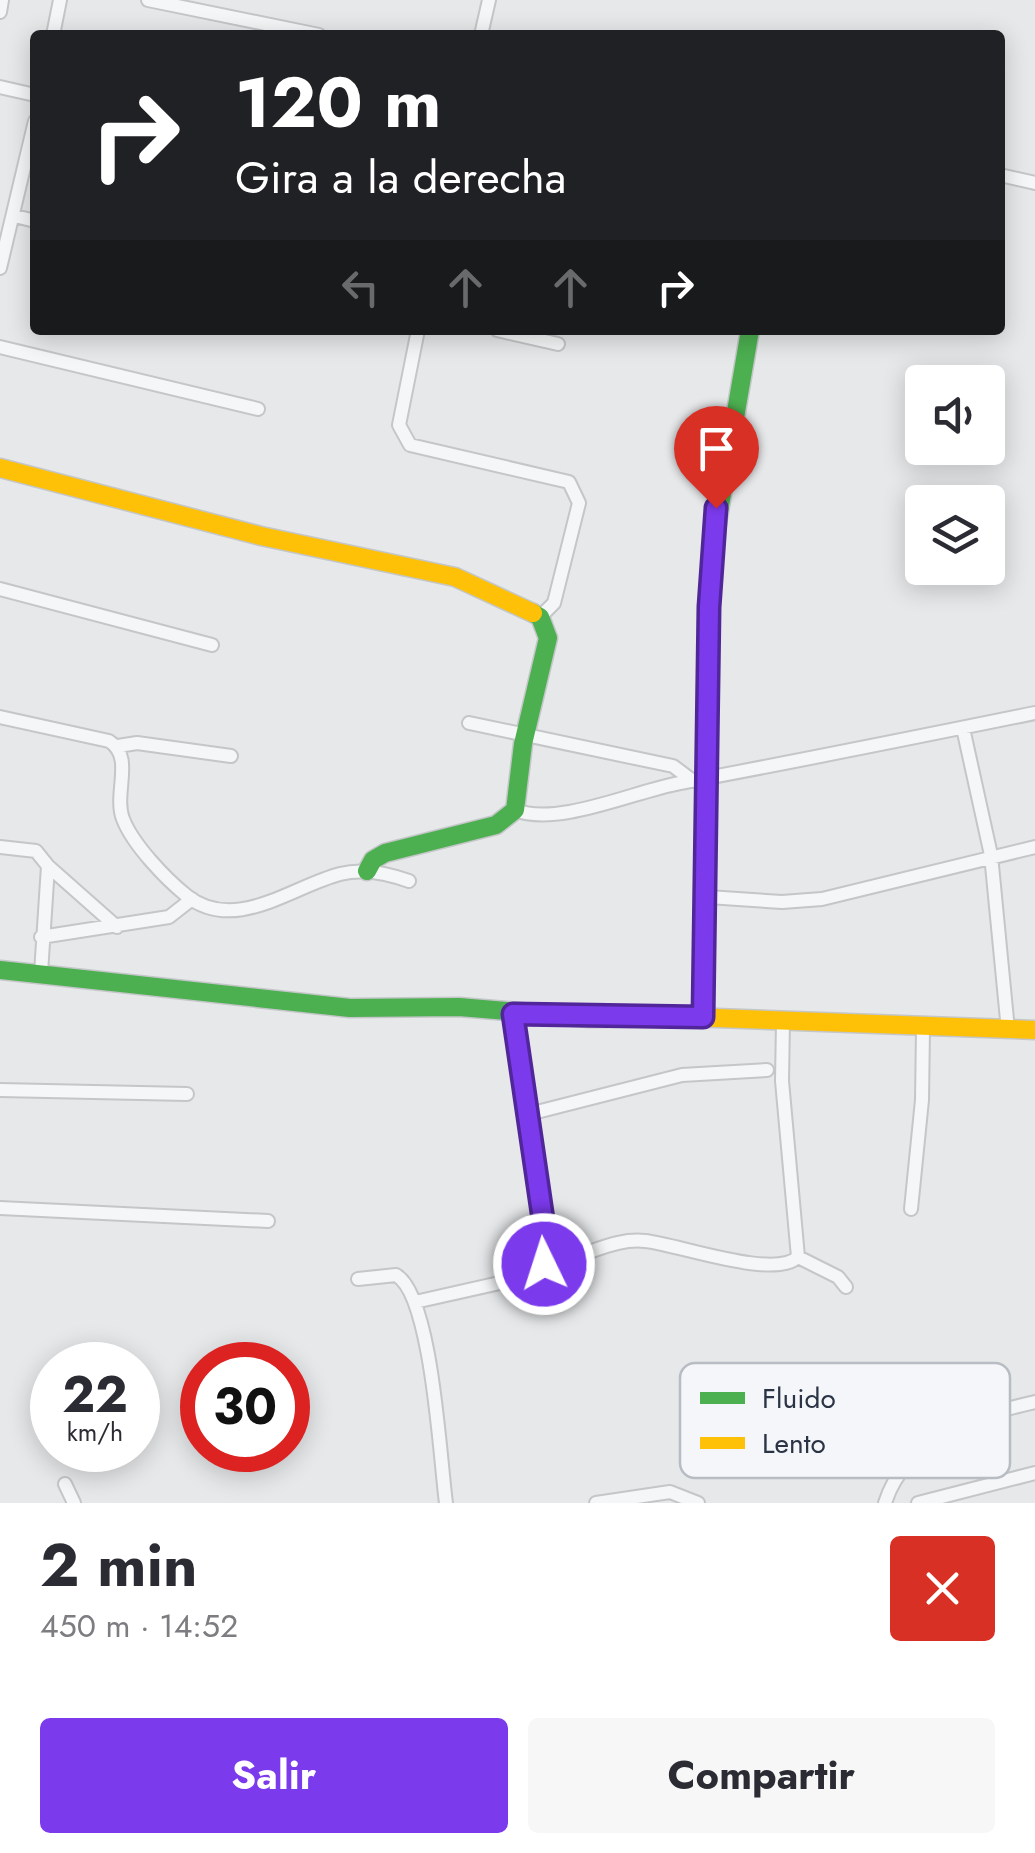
<!DOCTYPE html>
<html lang="es">
<head>
<meta charset="utf-8">
<style>
	body { margin:0; font-family:Jost,sans-serif; background:#f7f7f7; color:#2b2b33; height:100vh; display:flex; flex-direction:column; font-size:38px; white-space:nowrap }
	* { box-sizing:border-box; margin:0 }
	p { font-size:32px; color:#7c7c81 }
	.icon { flex:none; width:55px; height:55px; fill:none; stroke:currentColor; stroke-width:2; stroke-linecap:round; stroke-linejoin:round }
	.map { position:relative; height:1503px; overflow:hidden }
	.details { display:flex; flex-direction:column; background:#fff; flex:1 }
	.details>* { flex:none }
	.hud { position:absolute; left:30px; top:30px; width:975px; height:305px; border-radius:10px; box-shadow:0 5px 25px #0003; background:#202124; color:#fff; overflow:hidden }
	.fabs { position:absolute; left:905px; top:365px; display:grid; gap:20px }
	.fabs a { display:grid; place-items:center; width:100px; height:100px; border-radius:10px; background:#fff; box-shadow:0 5px 25px #0003; font-size:50px }
	.speed { position:absolute; left:30px; top:1342px; display:flex; gap:20px; font-size:50px; font-weight:700; text-align:center }
	.speed>* { display:grid; place-content:center; width:130px; height:130px; border-radius:50%; background:#fff; box-shadow:0 5px 25px #0003; line-height:1 }
	.speed small { font-size:25px; font-weight:400 }
	.speed .limit { border:15px solid #d22; background:#fff; color:#111 }
	.pin { position:absolute; display:grid; place-items:center; width:85px; height:85px; color:#fff; margin:-102px -42px; border-radius:50% 50% 50% 0; rotate:-45deg; box-shadow:0 0 10px #0007 }
	.pin .icon { rotate:45deg }
	.me { position:absolute; width:110px; margin:-55px; rotate:356deg; stroke-linejoin:round; filter:drop-shadow(0 0 8px #0008) }
	.turn { display:flex; align-items:center; gap:35px; height:210px; padding:0 40px; font-size:45px }
	.turn .icon { width:130px; height:130px; stroke-width:2.5 }
	.turn b { display:block; font-size:70px; line-height:85px }
	.lanes { display:flex; align-items:center; height:95px; padding:0 40px; background:#0003; justify-content:center; gap:50px; direction:ltr }
	.lanes .off { opacity:.35 }
	.round { display:grid; place-items:center; flex:none; width:105px; height:105px; border-radius:10px; background:#f7f7f7 }
	.head { display:flex; align-items:center; justify-content:space-between; height:170px; padding:0 40px }
	h1 { font-size:60px; font-weight:700; line-height:75px }
	.button { display:flex; gap:20px; margin-top:auto; padding:20px 40px }
	.button a { flex:1; height:115px; border-radius:10px; background:#7c3aed; color:#fff; font-size:40px; font-weight:700; line-height:115px; text-align:center }
	.button a+a { background:#f7f7f7; color:#2b2b33 }
	.map>svg:first-child { display:block }
	.lines { fill:none; stroke-linecap:round; stroke-linejoin:round }
	.street-casing { stroke:#c4c6c8; stroke-width:16 }
	.fast-casing { stroke:#c4c6c8; stroke-width:21 }
	.slow-casing { stroke:#c4c6c8; stroke-width:21 }
	.street { stroke:#f5f6f7; stroke-width:12 }
	.fast { stroke:#4caf50; stroke-width:18 }
	.slow { stroke:#ffc107; stroke-width:18 }
	.route-casing { stroke:#51269a; stroke-width:25 }
	.route { stroke:#7c3aed; stroke-width:18 }
	.key { fill:#f4f6f9; stroke:#b8bcc3; stroke-width:2.5 }
	.key-label { font-size:28px; fill:#2b3445 }
</style>
</head>
<body>
<div class="map">
<svg width="1035" height="1503" viewBox="0 0 1035 1503">
	<rect width="100%" height="100%" fill="#e6e8ea"/>
	<g class="lines">
		<defs>
			<path id="street" d="M148,0l171,35
				M0,12l2,-12
				M53,35l7,-35
				M481,35l8,-35
				M0,87l35,8
				M1000,175l35,8
				M15,216l20,5
				M0,268l35,-147
				M418,330l-19,95 11,20 159,37 10,21 -25,100 -14,14
				M497,330l61,14
				M0,347l258,62
				M0,589l212,56
				M0,717l109,24c26,16 4,52 14,78 10,26 43,60 64,77 48,38 106,-10 153,-22 23,-6 47,-1 69,7
				M469,723l204,43 20,15
				M963,728l28,127 17,175
				M118,746l19,-3 94,13
				M515,810c43,17 120,-19 165,-27 118,-22 237,-46 355,-70
				M0,847l36,4 12,15 -7,107
				M48,866l69,61
				M708,897l74,5 40,-3 213,-52
				M41,937l128,-20 23,-18
				M783,1021l-1,60 16,176
				M0,1090l187,4
				M525,1115l157,-40 85,-5
				M0,1208l268,13
				M911,1209l11,-109 1,-71
				M798,1257l40,20 8,10
				M545,1261c35,1 65,-24 100,-20 32,3 129,39 153,16
				M358,1279l38,-4c36,20 44,185 50,228
				M415,1302l116,-26 13,-12 2,-24 -33,-226
				M65,1484l9,19
				M596,1503l74,-11 28,11
				M885,1503c20,-64 92,-88 150,-101
				M918,1503l117,-30"/>
			<path id="fast" d="M367,871l6,-11 12,-7 111,-28 19,-15 8,-66 25,-106 -8,-21 -7,-4
				M0,970l350,38 109,-1 130,11 100,-1
				M703,1017l8,-459 39,-228"/>
			<path id="slow" d="M0,468l261,68 194,41 78,36
				M689,1017l346,13"/>
		</defs>
		<use href="#street" class="street-casing"/>
		<use href="#fast" class="fast-casing"/>
		<use href="#slow" class="slow-casing"/>
		<use href="#street" class="street"/>
		<use href="#fast" class="fast"/>
		<use href="#slow" class="slow"/>
	</g>
	<g class="lines">
		<defs>
			<path id="route" d="M544,1264l2,-24 -33,-226 190,3 6,-410 7,-99"/>
		</defs>
		<use href="#route" class="route-casing"/>
		<use href="#route" class="route"/>
	</g>
	<rect x="680" y="1363" width="330" height="115" rx="15" class="key"/>
	<rect x="700" y="1392" width="45" height="12" fill="#4caf50"/>
	<rect x="700" y="1437" width="45" height="12" fill="#ffc107"/>
	<g class="key-label">
		<text x="762" y="1408">Fluido</text>
		<text x="762" y="1453">Lento</text>
	</g>
</svg>
<div class="fabs">
<a><svg class="icon" aria-label="sound" viewBox="0 0 24 24"><path d="M4 9h4l5-4v14l-5-4H4zM17 9q2 3 0 6"/></svg></a>
<a><svg class="icon" aria-label="layers" viewBox="0 0 24 24"><path d="M12 4l9 5-9 5-9-5zM3 14l9 5 9-5"/></svg></a>
</div>
<div class="speed"><div>22<small>km/h</small></div><div class="limit">30</div></div>
<div class="pin" style="left:716px;top:508px;background:#d93025"><svg class="icon" aria-label="arrive" viewBox="0 0 24 24"><path d="M6 21V4h12l-3 4 3 4H6"/></svg></div>
<svg class="me" style="left:544px;top:1264px" viewBox="-20 -20 40 40"><circle r="17" fill="#7c3aed" stroke="#fff" stroke-width="3"/><path d="M0-11L8 9 0 5-8 9z" fill="#fff"/></svg>
<div class="hud">
<div class="turn"><svg class="icon" aria-label="right" viewBox="0 0 24 24"><path d="M7 20v-9h11M14 6l5 5-5 5"/></svg><div><b>120 m</b>Gira a la derecha</div></div>
<div class="lanes"><svg class="icon off" aria-label="left" viewBox="0 0 24 24"><path d="M17 20v-9H6M10 6l-5 5 5 5"/></svg><svg class="icon off" aria-label="ahead" viewBox="0 0 24 24"><path d="M12 20V5M6 11l6-6 6 6"/></svg><svg class="icon off" aria-label="ahead" viewBox="0 0 24 24"><path d="M12 20V5M6 11l6-6 6 6"/></svg><svg class="icon" aria-label="right" viewBox="0 0 24 24"><path d="M7 20v-9h11M14 6l5 5-5 5"/></svg></div>
</div>
</div>
<section class="details">
<div class="head"><div><h1>2 min</h1><p>450 m · 14:52</p></div><a class="round" style="background:#d93025;color:#fff"><svg class="icon" aria-label="close" viewBox="0 0 24 24"><path d="M6 6l12 12M18 6L6 18"/></svg></a></div>
<div class="button"><a>Salir</a><a>Compartir</a></div>
</section>
</body>
</html>
